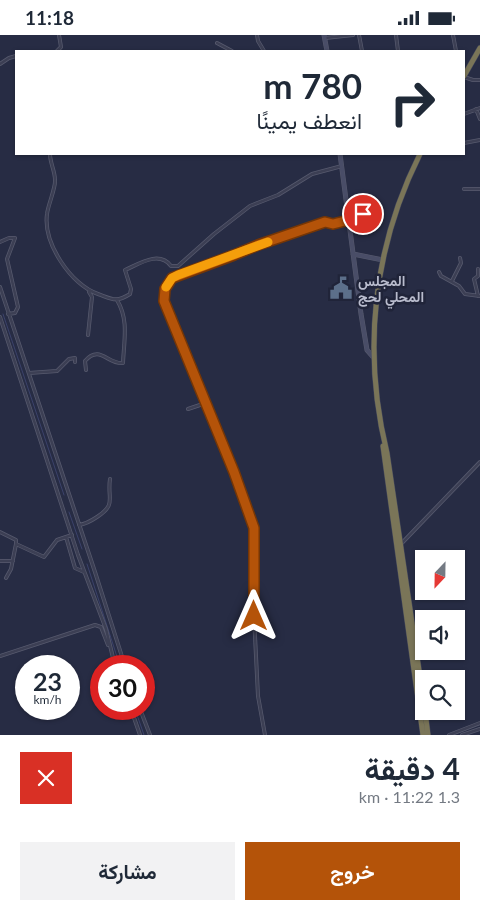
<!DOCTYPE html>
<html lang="ar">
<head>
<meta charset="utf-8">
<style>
	body { margin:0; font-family:Lato,Vazirmatn,sans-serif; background:#f2f2f3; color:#1f2937; direction:rtl; height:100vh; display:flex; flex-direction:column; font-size:19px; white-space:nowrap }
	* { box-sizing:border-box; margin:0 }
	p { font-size:16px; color:#747a83 }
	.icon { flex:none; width:28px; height:28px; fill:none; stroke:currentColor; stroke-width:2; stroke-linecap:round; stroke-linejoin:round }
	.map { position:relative; height:700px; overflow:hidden; direction:ltr }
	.details { display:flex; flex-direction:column; background:#fff; flex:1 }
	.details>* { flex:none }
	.guide { position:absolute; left:15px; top:15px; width:450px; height:105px; border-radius:0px; box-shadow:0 1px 4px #0004; direction:rtl; background:#fff; color:#1f2937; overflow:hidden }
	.needle { width:32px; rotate:202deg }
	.controls { position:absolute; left:415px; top:515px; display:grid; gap:10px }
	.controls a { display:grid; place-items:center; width:50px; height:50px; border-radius:0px; background:#fff; box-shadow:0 1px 4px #0004; font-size:25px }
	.speed { position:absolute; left:15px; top:620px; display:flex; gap:10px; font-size:25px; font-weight:700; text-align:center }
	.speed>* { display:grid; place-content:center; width:65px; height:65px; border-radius:50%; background:#fff; box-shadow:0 1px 4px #0004; line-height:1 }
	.speed small { font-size:12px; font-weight:400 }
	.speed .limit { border:8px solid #d22; background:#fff; color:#111 }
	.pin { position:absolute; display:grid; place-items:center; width:42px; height:42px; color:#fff; margin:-21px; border:2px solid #fff; border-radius:50%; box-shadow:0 1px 5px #0007 }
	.me { position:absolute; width:55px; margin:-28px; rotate:0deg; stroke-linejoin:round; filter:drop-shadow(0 0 4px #0008) }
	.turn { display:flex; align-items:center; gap:18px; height:105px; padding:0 20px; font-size:22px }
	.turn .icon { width:65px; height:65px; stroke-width:2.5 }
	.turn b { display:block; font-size:35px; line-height:42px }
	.round { display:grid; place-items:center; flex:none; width:52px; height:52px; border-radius:0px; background:#f2f2f3 }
	.summary { display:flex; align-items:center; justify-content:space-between; height:85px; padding:0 20px }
	h1 { font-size:30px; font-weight:700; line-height:38px }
	.button { display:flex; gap:10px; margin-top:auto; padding:10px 20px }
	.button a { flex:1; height:58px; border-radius:0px; background:#b45309; color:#fff; font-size:20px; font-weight:700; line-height:58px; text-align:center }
	.button a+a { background:#f2f2f3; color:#1f2937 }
	.status { display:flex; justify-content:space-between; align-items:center; height:35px; padding:0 25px; background:#fff; direction:ltr }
	.status svg { height:14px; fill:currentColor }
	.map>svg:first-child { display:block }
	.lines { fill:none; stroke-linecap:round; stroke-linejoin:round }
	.stream { stroke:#3b426b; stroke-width:1 }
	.street-casing { stroke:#575a6e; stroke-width:4 }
	.secondary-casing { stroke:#575a6e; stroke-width:5 }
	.highway-casing { stroke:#43475b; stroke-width:6 }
	.street { stroke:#3c3f54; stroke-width:2.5 }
	.secondary { stroke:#494d67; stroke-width:4 }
	.highway { stroke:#7a7558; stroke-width:5 }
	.route-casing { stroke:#753606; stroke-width:12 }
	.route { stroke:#b45309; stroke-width:9 }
	.slow { stroke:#f59e0b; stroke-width:9 }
	.labels { text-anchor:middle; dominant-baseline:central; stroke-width:5; stroke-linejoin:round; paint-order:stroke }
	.poi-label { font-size:14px; font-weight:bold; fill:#b9bccd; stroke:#202439; text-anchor:start }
</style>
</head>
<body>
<div class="status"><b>11:18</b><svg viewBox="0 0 49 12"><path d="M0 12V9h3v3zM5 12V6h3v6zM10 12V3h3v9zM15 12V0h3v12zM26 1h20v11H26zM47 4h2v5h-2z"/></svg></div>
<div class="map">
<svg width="480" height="700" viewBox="0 0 480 700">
	<rect width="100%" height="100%" fill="#272c44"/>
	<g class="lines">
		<path class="stream" d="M3,279l61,181
			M69,477l13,37
			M87,529l33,102
			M135,674l9,26"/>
		<defs>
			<path id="street" d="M257,0l1,6 6,10
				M359,0l3,16
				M396,0l2,16
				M453,0l3,16
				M325,3l28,-3
				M217,8l15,8
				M57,16l4,-4 -2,-12
				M0,29l9,-6 7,-2
				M464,42l9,3h7
				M476,74l4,10
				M464,79l16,-6
				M464,108l16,-3
				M50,119c0,9 5,17 5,26 1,7 -7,25 -8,34 -4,29 24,71 51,80 14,5 18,9 32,0l1,-5 -6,-19c14,-6 34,-20 46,-4h7l36,-32 36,-28 28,-11 34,-21 30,-8
				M464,154h16
				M363,179l3,-6
				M348,180l15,-1 3,5
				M0,207l9,-4h6
				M478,234v7l-4,3 4,17
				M439,237l2,4 18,10 6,8 15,2
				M452,246l9,-18 -1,-5
				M0,252l95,285 30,94
				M8,279l7,-1 3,-6 -11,-48 8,-21
				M0,282l78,238 28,74 9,37
				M88,300l4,-38 -3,-5
				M86,335l-1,-9c15,-17 23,4 38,2 1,-23 6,-43 -6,-63
				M29,338l28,-2 12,-12 6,-1v4
				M188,374l18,-6
				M79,490c7,-1 12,-4 18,-8 20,-13 10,-18 13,-38
				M0,497l16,8v4l28,13 13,-17 15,-5
				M66,502l9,31 9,4
				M401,509l79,-82
				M0,526h13
				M6,543l5,-9 5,-25
				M0,621l95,-31 6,2 7,18
				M131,674l9,26
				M140,674l10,26
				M265,700l-7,-39 -4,-80v-88l-20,-56 -70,-172 1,-11 7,-11 62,-23 24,-10 67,-23 8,2 16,-4
				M449,700l31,-12
				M462,700l18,-6"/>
			<path id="secondary" d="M324,0l3,16
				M340,119l21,160 6,36 7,8
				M353,219l30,6"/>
			<path id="highway" d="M464,41l16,-28
				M420,119c-47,94 -58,197 -33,299l37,251
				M383,411l40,289
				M425,676l3,24"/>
		</defs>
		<use href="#street" class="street-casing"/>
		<use href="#secondary" class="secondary-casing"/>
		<use href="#highway" class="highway-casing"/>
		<use href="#street" class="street"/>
		<use href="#secondary" class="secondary"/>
		<use href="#highway" class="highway"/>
	</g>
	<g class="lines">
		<defs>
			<path id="route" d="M254,581v-88l-20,-56 -70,-171 1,-12 7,-11 62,-23 24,-10 67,-23 8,2 16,-4 -1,-5 15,-1"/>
		</defs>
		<use href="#route" class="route-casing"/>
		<use href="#route" class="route"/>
		<path class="slow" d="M166,252l6,-9 6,-3 90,-33"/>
	</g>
	<defs>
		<symbol id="civic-bare" viewBox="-9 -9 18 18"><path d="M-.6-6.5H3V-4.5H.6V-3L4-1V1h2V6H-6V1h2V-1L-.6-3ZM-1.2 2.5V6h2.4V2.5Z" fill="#5c6f8a" stroke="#202439" stroke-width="2.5" paint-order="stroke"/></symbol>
	</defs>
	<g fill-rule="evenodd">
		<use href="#civic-bare" x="325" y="237" width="32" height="32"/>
	</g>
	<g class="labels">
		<g class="poi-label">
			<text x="358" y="245">المجلس<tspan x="358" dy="16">المحلي لحج</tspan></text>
		</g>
	</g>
</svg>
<div class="controls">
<a><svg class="needle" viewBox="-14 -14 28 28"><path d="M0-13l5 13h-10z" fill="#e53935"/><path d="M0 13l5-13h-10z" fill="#747a83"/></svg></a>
<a><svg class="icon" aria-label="sound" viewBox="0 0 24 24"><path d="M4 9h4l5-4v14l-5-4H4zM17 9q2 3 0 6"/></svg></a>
<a><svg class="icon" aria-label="search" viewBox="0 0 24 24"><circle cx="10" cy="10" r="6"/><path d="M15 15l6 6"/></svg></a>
</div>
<div class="speed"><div>23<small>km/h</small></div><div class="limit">30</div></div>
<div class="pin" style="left:363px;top:179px;background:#d93025"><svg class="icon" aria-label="arrive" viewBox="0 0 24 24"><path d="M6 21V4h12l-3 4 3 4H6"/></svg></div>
<svg class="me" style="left:254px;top:581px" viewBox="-20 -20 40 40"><path d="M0-17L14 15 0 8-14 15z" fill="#b45309" stroke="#fff" stroke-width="4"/></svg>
<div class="guide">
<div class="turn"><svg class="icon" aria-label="right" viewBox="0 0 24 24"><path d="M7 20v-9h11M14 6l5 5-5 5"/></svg><div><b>780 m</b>انعطف يمينًا</div></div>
</div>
</div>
<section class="details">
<div class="summary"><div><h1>4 دقيقة</h1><p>1.3 km · 11:22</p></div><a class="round" style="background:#d93025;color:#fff"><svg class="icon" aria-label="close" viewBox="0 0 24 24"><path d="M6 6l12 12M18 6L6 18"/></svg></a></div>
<div class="button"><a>خروج</a><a>مشاركة</a></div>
</section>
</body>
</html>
